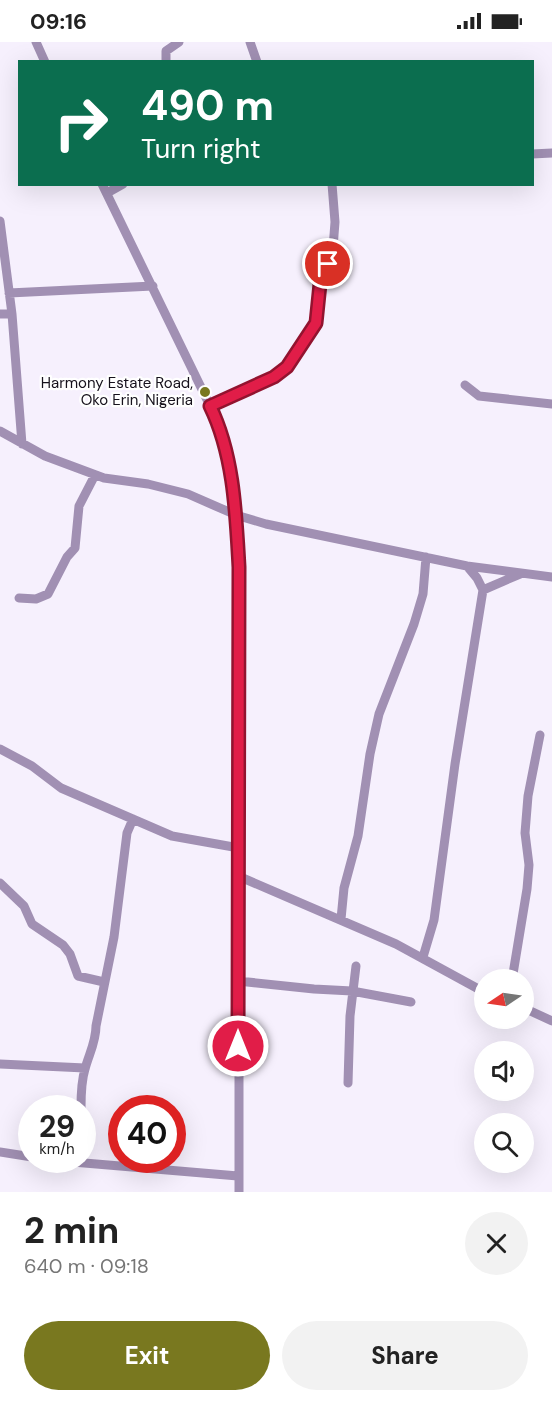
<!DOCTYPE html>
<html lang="en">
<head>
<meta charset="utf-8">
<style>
	body { margin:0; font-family:"DM Sans",sans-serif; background:#f2f2f2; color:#222; height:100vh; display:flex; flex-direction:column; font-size:22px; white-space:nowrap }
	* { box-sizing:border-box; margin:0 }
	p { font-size:20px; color:#767676 }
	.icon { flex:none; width:33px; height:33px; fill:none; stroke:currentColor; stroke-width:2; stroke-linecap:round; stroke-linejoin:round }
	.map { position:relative; height:1150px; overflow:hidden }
	.drawer { display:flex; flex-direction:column; background:#fff; flex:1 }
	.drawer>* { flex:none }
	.guide { position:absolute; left:18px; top:18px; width:516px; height:126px; border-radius:0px; box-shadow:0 6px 24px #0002; background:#0b6e4f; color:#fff; overflow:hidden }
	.needle { width:39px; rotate:257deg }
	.fabs { position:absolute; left:474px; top:927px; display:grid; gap:12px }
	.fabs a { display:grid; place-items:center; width:60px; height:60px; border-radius:50%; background:#fff; box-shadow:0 6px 24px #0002; font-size:30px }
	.speed { position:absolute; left:18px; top:1053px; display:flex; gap:12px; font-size:30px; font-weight:700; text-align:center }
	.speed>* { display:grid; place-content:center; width:78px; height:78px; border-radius:50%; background:#fff; box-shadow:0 6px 24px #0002; line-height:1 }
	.speed small { font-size:15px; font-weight:400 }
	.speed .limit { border:9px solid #d22; background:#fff; color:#111 }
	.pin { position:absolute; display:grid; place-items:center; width:51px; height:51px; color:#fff; margin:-26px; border:3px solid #fff; border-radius:50%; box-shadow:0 2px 6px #0007 }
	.me { position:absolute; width:66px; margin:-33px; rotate:0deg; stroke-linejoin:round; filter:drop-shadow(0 0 4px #0008) }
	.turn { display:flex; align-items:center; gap:21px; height:126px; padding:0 24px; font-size:27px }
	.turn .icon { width:78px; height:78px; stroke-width:2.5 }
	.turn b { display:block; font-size:42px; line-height:51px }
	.round { display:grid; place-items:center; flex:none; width:63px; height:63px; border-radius:32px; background:#f2f2f2 }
	.overview { display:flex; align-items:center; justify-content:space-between; height:102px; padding:0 24px }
	h1 { font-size:36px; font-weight:700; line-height:45px }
	.cta { display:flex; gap:12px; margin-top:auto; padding:12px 24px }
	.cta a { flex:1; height:69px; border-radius:36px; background:#79781f; color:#fff; font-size:24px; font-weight:700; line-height:69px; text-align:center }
	.cta a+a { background:#f2f2f2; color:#222 }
	.status { display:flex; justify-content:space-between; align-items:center; height:42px; padding:0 30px; background:#fff; direction:ltr }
	.status svg { height:16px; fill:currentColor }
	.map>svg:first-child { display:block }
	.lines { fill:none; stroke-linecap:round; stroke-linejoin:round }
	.minor { stroke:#a190b3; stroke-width:9 }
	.route-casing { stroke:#92132f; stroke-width:15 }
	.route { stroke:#e11d48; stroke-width:10 }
	.poi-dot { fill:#79781f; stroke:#fff; stroke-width:2 }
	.labels { text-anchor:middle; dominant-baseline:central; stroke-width:4.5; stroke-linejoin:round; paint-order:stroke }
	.poi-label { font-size:15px; fill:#16111c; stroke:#fff; text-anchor:end }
</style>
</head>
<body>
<div class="status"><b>09:16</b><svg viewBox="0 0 49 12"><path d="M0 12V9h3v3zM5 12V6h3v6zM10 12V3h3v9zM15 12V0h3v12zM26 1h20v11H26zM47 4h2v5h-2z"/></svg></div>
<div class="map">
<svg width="552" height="1150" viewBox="0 0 552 1150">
	<rect width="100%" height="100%" fill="#f6f0fd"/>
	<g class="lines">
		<path class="minor" d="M36,0l9,20
			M250,0l7,20
			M166,20v-11l13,-9
			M532,112l20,-1
			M102,142l111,228 13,43 10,60 3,53v624
			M107,151l16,-9
			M0,179l12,93 10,130
			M9,251l144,-7
			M0,272h12
			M465,343l14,11 73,8
			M210,364l64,-29 13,-10 29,-44 4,-39 13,-36 2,-26 -3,-38
			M0,389l45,25 59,22 44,6 40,10 48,21 30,9 201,42 85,11
			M483,548l37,-16
			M19,556l17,1 12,-5 19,-37 8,-9 4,-42 16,-31
			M0,707l32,17 29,22 111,48 67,12
			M238,834l158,68 88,48
			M0,841l24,23 8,18 31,21 7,9 8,22 26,6
			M341,877l3,-31 14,-52 12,-82 9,-40 35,-90 9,-30 3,-37
			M423,915l11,-37 21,-156 28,-174 -6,-12 -10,-12
			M512,938l15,-91 2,-24 -4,-32 3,-37 12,-61
			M238,939l76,8 38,2 59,11
			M524,966l28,13
			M0,1022l85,4
			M348,1041l2,-67 6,-50
			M81,1066c0,-13 0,-26 4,-39 4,-15 11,-27 11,-43l18,-89 13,-104 6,-14
			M0,1110l32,5
			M49,1118l189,16"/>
	</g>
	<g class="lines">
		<defs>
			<path id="route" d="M238,1004l1,-479c-3,-53 -5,-112 -29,-161l64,-29 13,-10 29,-44 4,-39 8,-20"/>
		</defs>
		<use href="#route" class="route-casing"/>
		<use href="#route" class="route"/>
	</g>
	<circle class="poi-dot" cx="205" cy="350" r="6"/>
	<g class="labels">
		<g class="poi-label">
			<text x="193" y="341">Harmony Estate Road,<tspan x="193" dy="17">Oko Erin, Nigeria</tspan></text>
		</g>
	</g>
</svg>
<div class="fabs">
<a><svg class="needle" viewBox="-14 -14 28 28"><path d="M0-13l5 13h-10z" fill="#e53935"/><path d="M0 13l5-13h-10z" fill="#767676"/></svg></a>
<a><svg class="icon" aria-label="sound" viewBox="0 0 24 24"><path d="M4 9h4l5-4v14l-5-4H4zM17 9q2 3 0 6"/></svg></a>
<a><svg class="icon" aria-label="search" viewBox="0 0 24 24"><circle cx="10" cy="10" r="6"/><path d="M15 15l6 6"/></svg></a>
</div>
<div class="speed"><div>29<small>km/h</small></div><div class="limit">40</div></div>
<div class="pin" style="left:328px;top:222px;background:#d93025"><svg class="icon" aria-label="arrive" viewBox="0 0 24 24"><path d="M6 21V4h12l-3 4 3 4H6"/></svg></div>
<svg class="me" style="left:238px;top:1004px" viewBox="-20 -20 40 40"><circle r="17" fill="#e11d48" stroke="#fff" stroke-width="3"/><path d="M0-11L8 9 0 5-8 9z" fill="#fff"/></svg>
<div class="guide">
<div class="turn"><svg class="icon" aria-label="right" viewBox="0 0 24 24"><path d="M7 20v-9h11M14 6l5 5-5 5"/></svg><div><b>490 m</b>Turn right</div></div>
</div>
</div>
<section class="drawer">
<div class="overview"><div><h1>2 min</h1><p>640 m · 09:18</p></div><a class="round"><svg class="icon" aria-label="close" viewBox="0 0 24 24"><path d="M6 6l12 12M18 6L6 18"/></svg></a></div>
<div class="cta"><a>Exit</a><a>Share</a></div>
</section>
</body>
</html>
